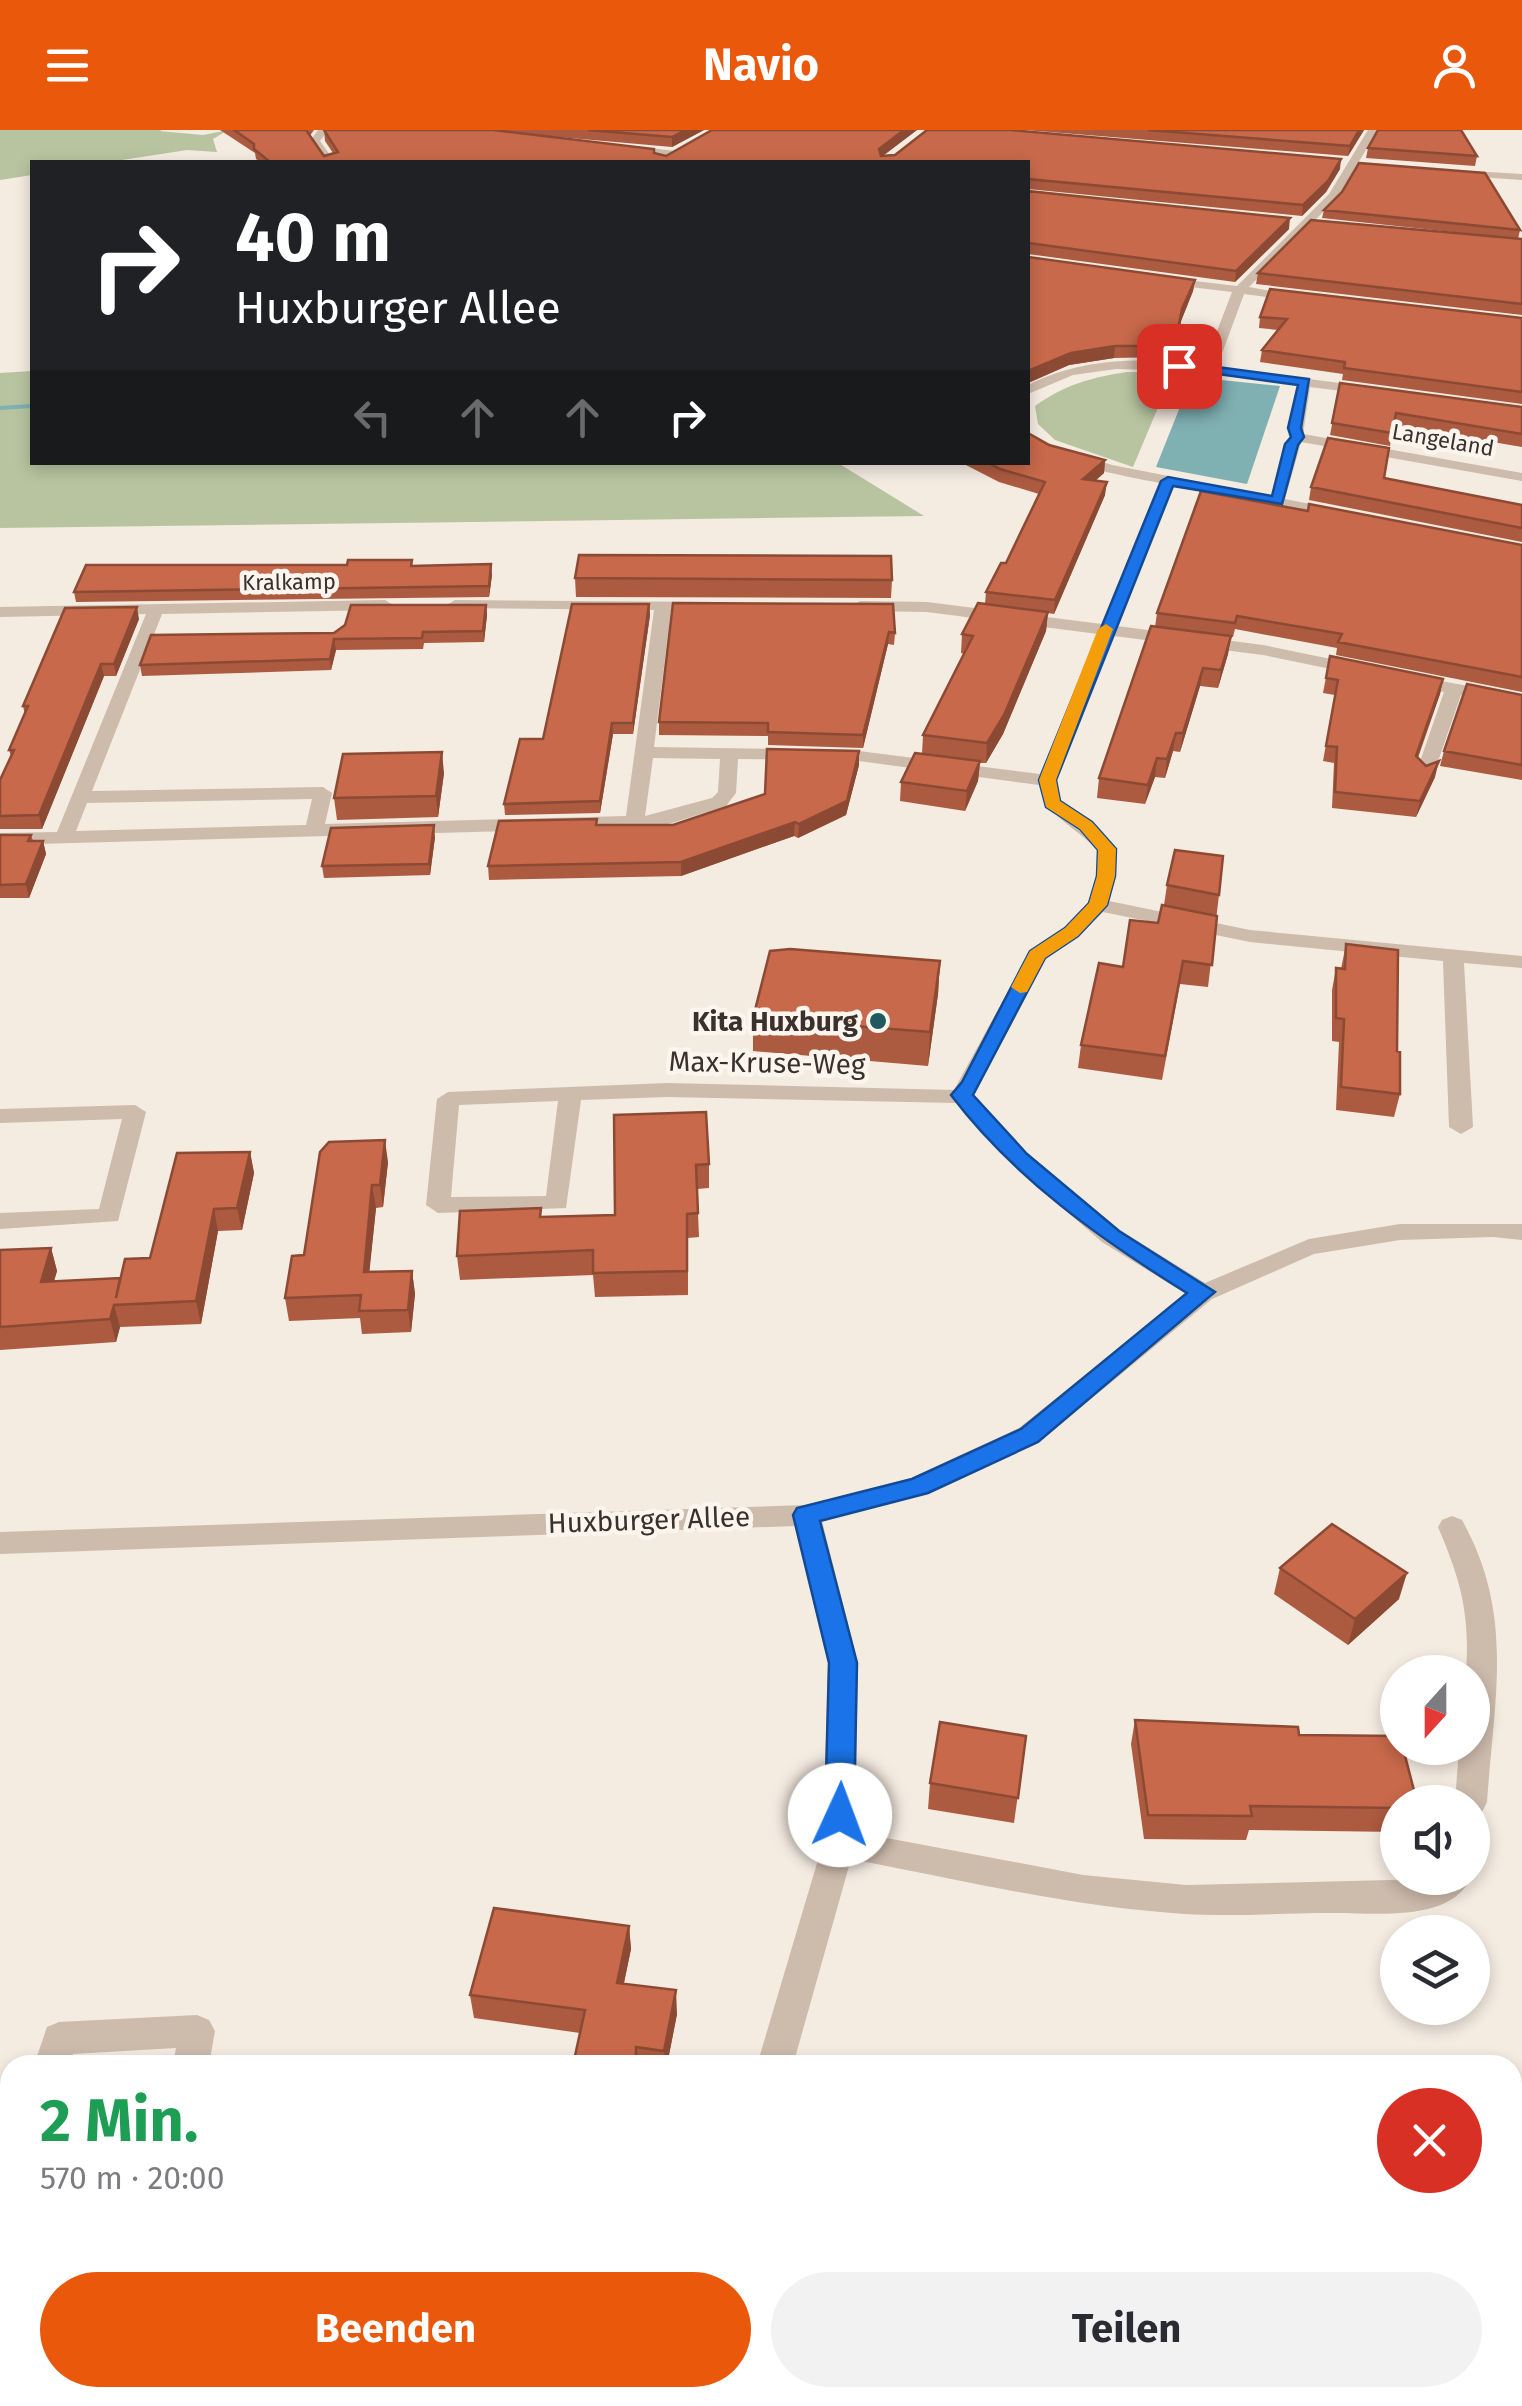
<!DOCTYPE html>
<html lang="de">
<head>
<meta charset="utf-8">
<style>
	body { margin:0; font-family:"Fira Sans",sans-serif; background:#f2f2f3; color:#2b2b33; height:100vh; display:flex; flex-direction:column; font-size:38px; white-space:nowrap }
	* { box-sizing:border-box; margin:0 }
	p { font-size:32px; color:#7c7c81 }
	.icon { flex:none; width:55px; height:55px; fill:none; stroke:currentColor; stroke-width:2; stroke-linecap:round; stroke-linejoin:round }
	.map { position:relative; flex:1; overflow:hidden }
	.sheet { position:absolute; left:0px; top:1925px; width:1522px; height:352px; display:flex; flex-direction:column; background:#fff; border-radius:30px 30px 0 0; box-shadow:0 5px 15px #0003 }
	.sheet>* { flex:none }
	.banner { position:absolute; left:30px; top:30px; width:1000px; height:305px; border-radius:0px; box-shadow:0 5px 15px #0003; background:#202124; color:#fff; overflow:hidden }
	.needle { width:65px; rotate:201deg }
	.buttons { position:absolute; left:1380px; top:1525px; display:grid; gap:20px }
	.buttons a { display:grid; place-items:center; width:110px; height:110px; border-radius:50%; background:#fff; box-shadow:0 5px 15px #0003; font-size:50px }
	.pin { position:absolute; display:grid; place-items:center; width:85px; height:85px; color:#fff; margin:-42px; border-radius:20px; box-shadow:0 5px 15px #0006 }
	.me { position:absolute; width:110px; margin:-55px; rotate:2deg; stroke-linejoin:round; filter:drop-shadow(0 0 8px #0008) }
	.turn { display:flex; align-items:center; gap:35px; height:210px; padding:0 40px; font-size:45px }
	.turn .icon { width:130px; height:130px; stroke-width:2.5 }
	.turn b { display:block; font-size:70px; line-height:85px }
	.lanes { display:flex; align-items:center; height:95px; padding:0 40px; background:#0003; justify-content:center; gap:50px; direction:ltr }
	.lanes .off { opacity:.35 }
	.round { display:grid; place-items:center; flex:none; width:105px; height:105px; border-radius:52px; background:#f2f2f3 }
	.headline { display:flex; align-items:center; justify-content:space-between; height:170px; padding:0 40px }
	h1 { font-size:60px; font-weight:700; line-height:75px; color:#1e9e55 }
	.action { display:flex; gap:20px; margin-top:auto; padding:20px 40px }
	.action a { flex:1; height:115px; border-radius:60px; background:#ea580c; color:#fff; font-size:40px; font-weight:700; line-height:115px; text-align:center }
	.action a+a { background:#f2f2f3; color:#2b2b33 }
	header { display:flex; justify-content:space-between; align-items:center; height:130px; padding:0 40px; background:#ea580c; color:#fff; font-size:45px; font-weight:700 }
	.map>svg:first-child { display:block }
	.green { fill:#b8c4a0 }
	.water { fill:#7fb0b2 }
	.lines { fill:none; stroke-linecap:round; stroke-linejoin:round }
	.stream { fill:#7fb0b2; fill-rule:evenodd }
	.minor { fill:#cdbbac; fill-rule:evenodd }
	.wall { fill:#ac5a40 }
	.shaded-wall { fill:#8c4a34 }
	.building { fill:#c8694b; stroke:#8c4a34; stroke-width:2.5 }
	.route { fill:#1a73e8; stroke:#114b97; stroke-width:2.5 }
	.slow { fill:#f59e0b }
	.poi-dot { fill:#1f5a5e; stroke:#fbf5ee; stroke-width:4 }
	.labels { text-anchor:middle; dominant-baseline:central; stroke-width:9; stroke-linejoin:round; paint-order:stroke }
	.far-street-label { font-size:22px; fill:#3b302b; stroke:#fbf5ee }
	.poi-label { font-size:28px; font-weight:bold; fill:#3b302b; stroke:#fbf5ee; text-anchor:end }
	.street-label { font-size:28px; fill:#3b302b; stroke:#fbf5ee }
</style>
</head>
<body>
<header><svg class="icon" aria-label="menu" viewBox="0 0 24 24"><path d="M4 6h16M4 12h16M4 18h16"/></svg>Navio<svg class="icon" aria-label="person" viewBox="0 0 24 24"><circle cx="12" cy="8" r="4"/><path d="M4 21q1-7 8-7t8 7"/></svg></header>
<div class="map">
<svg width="1522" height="2276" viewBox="0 0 1522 2276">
	<rect width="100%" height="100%" fill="#f4ebe1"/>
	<path class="green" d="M0,0h163l-4,1 44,4 25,-5 -15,9 4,13 -30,-2 -78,12h-77v13l-32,5z
		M32,241v91l806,1 86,53 -924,12v-155z
		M1127,242h46l-40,95 -78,-27 -17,-16 -3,-18c29,-21 58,-29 92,-34z"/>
	<path class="water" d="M1192,247l88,9 -33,98 -91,-17z"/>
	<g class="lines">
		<path class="stream" d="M32,274v4l-32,2v-4z"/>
		<path class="minor" d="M318,0h10l-8,11 15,21h-10l-15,-21z
			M1368,0h10l-41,68 -88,89 55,10 -6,4 -54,-7 -27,73 161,21 2,3 -7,4 -63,-8 -7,47 219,39v8l-221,-39 -16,57 61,12v6l-173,-31 -56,140 146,19 97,20 9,5 -9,5 -97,-20 -149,-19 -58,144 5,20 32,22 24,27 -1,27 -7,25 141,29 272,26v12l-58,-5 9,164 -12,7 -12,-7 -6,-166 -193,-19 -147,-30 -24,24 -33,23 -72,136 54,59 92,76 85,53 104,-44 91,-15h122v16l-29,-3 -93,3 -86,14 -102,45 -173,143 -110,51 -107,28 36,142 -3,169 228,43 103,10 285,-7c-22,46 -99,34 -141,35 -48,0 -98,4 -146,1 -112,-7 -223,-34 -333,-55l-58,206h-36l66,-222 5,-180 -33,-137 -795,28v-22l806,-27 105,-27 108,-50 167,-134 -84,-52 -90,-78 -55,-61 -290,-6 -86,3 -15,108 -128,5 -12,-8 11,-106 11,-7 219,-9 287,7 76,-139 35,-23 23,-25 8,-27 1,-26c-21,-23 -52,-35 -58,-65l-188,-25 -113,-1 -2,34 -10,13 -67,21 -659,18v-12l57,-1 89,-218 -146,3v-10l385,-7 8,5 -8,5 -223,4 -70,177 231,-4 9,6 -7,31 301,-8 28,-206 -205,-2 -2,-3 8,-5 256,2v6l-40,2 -17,137 197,3 189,24 58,-140 -171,-22 -67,-1 -8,-5 8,-5 67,1 175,22 58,-141c-46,-9 -92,-17 -132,-41v-10l32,17 52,16 159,31 19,-59 -2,-9 9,-43 -111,-14 -70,-2 -43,6 -45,19v-9c55,-28 116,-28 176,-20l28,-73 -67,-8 -4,-7 76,9 92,-92zM653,628l67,1 -2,33 -6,6 -67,18zM312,669l-6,26 -230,6 11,-28zM558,971l-12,95 -95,1 8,-92z
			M621,15l55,6 5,3 -5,3 -59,-7z
			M1454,40l68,4v6l-72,-5z
			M1409,545l113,21v10l-61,-11 -27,78 -9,6 -7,-2 -2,-4 28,-81 -41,-8v-8z
			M135,975l11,7 -28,109 -118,8v-16l99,-4 23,-90 -122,4v-14z
			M1452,1386l10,4c53,95 32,178 25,282l-5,10 -10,3v-13h-17l4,-54h13v-76h-6c4,-58 -5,-91 -28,-145l4,-7z
			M197,1885l12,5 6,11 -6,34h-36l3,-17 -103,6 -3,11h-36l13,-38 12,-5z
			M10,2079v104l-10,1v-101z"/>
	</g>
	<path class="wall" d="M220,0h94l-5,7 15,19 9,-3 -8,-12 -1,-11h380l-32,17 -125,-11 119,20 46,-26h205l-34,25 457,14 -14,23 -24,24 -274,-27v2l261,38 -54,53 -207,-28v3l167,23 -2,11 -12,30 -6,31 -10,-1 -1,6 -50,1 -45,7 -41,18v-221h-768l-4,-3 -1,-6z
		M1025,0h339l-16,26z
		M1368,18l109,8 -2,10 -109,-8z
		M1342,62l178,38 -2,9 -196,-21 2,-8z
		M1522,109v76l-266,-31 2,-11z
		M1260,187l262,1v86l-180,-24 1,-6 -83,-12 2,-12 16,-20 -19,-2z
		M1340,253l182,24v40l-129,-22 -3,21 -60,-11z
		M1049,315l56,15 -1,13 -9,8 10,14 -51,119 -6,-1 -2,18 -43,103 -17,29h-6l-2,18 -13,30 -65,-10 1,-19 21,-28 1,-19 41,-81 -3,-1 1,-19 23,-30 1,-12 20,-29 33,-69 -40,-12 -39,-20h68z
		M1384,348l138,27v37l-213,-42 2,-13z
		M1308,381l214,34v147l-186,-37 1,-7 -102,-19 -2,8h-2l-3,17 -10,34 -18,-2 -20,66 -7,-1 -8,27 -10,-1 -10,27 -48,-6 2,-20 56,-151 2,-14z
		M413,436l79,9 -3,22 -413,5 -2,-10z
		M575,448l317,2 -1,18 -315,-1z
		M673,473l222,30 -1,12 -6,-1 -25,104 -95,-3v-9l-109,-1v-13z
		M649,474l1,11 -17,119h-20l-13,79 -95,2 -1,-11 39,-65z
		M486,475l1,10 -3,27 -60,1 -1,6 -87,1 -5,20 -189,6 -2,-11 194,-32z
		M139,489l-23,57h-12l-62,153h-42v-49l11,-24 -2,-6 16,-35 -2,-9z
		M1330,526l113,23 -3,15 -22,64 17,19 -19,40 -84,-9 2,-45 -11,-2 12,-66 -12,-2z
		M1522,565v85l-82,-14 4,-15z
		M859,621v14l-13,50 -48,23 -4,-2 -113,40 -192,4 -1,-14 109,-41h76l92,-31z
		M444,643l-6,44 -101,3 -3,-22z
		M0,705h31l2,6h10l3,13 -17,44h-29z
		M435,707l-5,38 -106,3 -2,-12z
		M1167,755l52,10 -11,92 -28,-3 -18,96 -84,-12 3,-23 42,-78 35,-44 6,-18z
		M1346,814l51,107 3,43 -6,23 -58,-7 3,-68 -7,-1v-51l4,-22 5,1z
		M940,831l-2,33 -10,72 -175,-15v-33z
		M614,985l95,49v24l-12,1 2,48 -11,1v57l-93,2 -2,-22 -133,5 -3,-24 84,-39 74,-2z
		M250,1022l4,21 -12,57 -24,1 -17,93 -81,3 -4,15 -116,8v-100l51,-2 6,23 -3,10 66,-3 30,-20z
		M388,1032l-5,45 -7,1 -7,64 43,-1 3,23 -4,38 -49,2 -2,-16 -71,3 -4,-23 19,-43z
		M1280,1438l119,31 -51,46 -74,-51z
		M1135,1590l164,15 99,67v30l-149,-2 -3,10 -102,-1 -13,-95z
		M1026,1606l-12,87 -86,-14 2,-26z
		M629,1796l2,23 -7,34 53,31 -10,51h-94l7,-32 -106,-15 -4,-23z
		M1398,2268h114l10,8h-128z"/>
	<path class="shaded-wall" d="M686,0h18l-32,17v-10z
		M904,0h13l-38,29v-10z
		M1359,0h5l-16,26 2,-10z
		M1341,29l-1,10 -14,23 -24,24 1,-11z
		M1290,88l-1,11 -54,53 1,-11z
		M1195,150l-2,11 -12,30 -6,31 7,-43z
		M1115,216l-1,12 -45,7 -41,18v-12l43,-18z
		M1105,330l-1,13 -22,19 1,-13z
		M1107,352l-2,13 -51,119 1,-14z
		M491,434l1,11 -3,22v-11z
		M649,474l1,11 -17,119v-11z
		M486,475l1,10 -3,27 -1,-11z
		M137,477l2,12 -23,57 -2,-12z
		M1048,482l-2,19 -43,103 -17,29 1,-20z
		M889,502l-1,12 -25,104v-13z
		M1231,506l-3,18 -10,34 3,-18z
		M334,509l2,11 -5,20 -1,-11z
		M101,534l3,12 -62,153 -3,-14z
		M1203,538l-3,18 -20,66 3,-19z
		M1443,549l-3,15 -28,78 4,-16z
		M612,593l1,11 -13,79v-12z
		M1176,603l-3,18 -8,27 2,-19z
		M859,621v14l-13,50 -48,23 1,-14z
		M442,622l2,21 -6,44 -2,-21z
		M1157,628l-2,19 -10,27 3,-19z
		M980,631l-2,20 -13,30 2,-20z
		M1439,631l-4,16 -19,40 4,-16z
		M795,692l-1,14 -113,40v-14z
		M434,695l1,12 -5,38 -1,-11z
		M43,711l3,13 -17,44 -3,-14z
		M940,831l-2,33 -10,72 2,-34z
		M385,1010l3,22 -5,45 -3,-22z
		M250,1022l4,21 -12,57 -5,-22z
		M372,1055l4,23 -9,87 -3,-23z
		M214,1079l4,22 -17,93 -5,-23z
		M51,1118l6,23 -10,33 -6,-22z
		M412,1141l3,23 -4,38 -3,-22z
		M114,1175l6,22 -4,15 -6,-23z
		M1407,1443l-8,26 -51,46 7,-26z
		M629,1796l2,23 -12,57 -2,-23z
		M676,1860l1,24 -10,51h-2l-1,-14z
		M341,2268h11v8h-11z"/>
	<path class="building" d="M234,0h72l18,26 14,-4 -14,-22h169l161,19v4l12,3 46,-26h192l-25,19 2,7 14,-1 32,-25h83l331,29 -13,22 -25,24 -275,-26v-17h-758l-16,-13v-5z
		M588,0h98l-14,7z
		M1148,0h211l-9,16z
		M1378,0h83l16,26 -109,-8z
		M1359,33l126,10 35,57 -196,-20 18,-18z
		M1028,56v5l262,27 -54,53 -208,-28z
		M1311,90l211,19v65l-264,-31z
		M1028,121v6l167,23 -13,29 -6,31 -9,-1 -2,7h-50l-44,7 -43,18z
		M1270,159l252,29v74l-178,-24 1,-6 -83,-12 25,-31 -27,-2z
		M1340,253l182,24v27l-126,-21 -4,20 -60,-10z
		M1028,303l21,12 56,15 -22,19 24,3 -52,118 -69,-8 15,-29h5l39,-81 -45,-13 -13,-7h41z
		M1328,308l61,10 -5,30 138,27v23l-211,-41z
		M1201,361l107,20 1,-7 213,41v132l-184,-35 4,-8 -105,-18 -2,7 -78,-10z
		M579,425l312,1 1,24 -317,-2z
		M348,430h64l-1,6 80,-2 -2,22 -415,6 12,-27h261z
		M673,473l220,1 2,29 -6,-1 -26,103 -95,-3v-9l-109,-1z
		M978,473l70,9 -44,103 -17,28 -64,-8 50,-99 -11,-2z
		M572,474h77l-16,119h-21l-12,78 -96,3 16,-65h23z
		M351,475h135l-3,26 -60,1 -1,6 -88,1 -4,20 -190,6 11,-30 183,-2 11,-8z
		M137,477l-23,57h-13l-62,151 -39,1v-36l14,-30h-5l19,-44h-5l42,-98z
		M1151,496l80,10 -10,34 -18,-2 -20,65h-7l-9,26 -10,-1 -9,27 -49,-7z
		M1330,526l113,23 -27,77 10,10 13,-5 -19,40 -85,-9 2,-45 -11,-1 12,-66 -12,-2z
		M1467,554l55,11v70l-78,-14z
		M767,619l92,2 -12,50 -48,23 -4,-2 -114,40 -193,4 11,-45 98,-2 -1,6h77l92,-31z
		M442,622l-6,44 -102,2 9,-44z
		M915,623l65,8 -13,30 -66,-9z
		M434,695l-5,39 -107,2 9,-38z
		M0,705h31l-3,6h15l-17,43 -26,1z
		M1175,720l48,6 -4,39 -52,-10z
		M1162,775l55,11 -5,49 -29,-4 -18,95 -84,-11 18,-82 24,4 7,-47 28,3z
		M1346,814l52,6 -1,101 3,1v42l-59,-7 3,-68 -8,-1v-50l9,1z
		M790,819l150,12 -10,71 -177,-14 17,-67z
		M706,982l3,52 -13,1 2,48 -11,1v57l-94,2v-23l-136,6 3,-45 81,-3 -1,9 75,-2 -1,-100z
		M385,1010l-5,45h-8l-8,87 48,-1 -4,39 -49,1 2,-16 -76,3 7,-42 12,-1 16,-103 9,-10z
		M250,1022l-13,56 -23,1 -18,92 -82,4 -4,14 -110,8v-77l51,-2 -10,34 79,-4 -4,20 9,-39 25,-1 27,-105z
		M1332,1394l75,49 -52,46 -75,-51z
		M1135,1590l163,7 1,8 99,1v12h5l14,54h-19v6l-148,-2 2,10 -104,-1z
		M940,1592l86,14 -8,62 -88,-15z
		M494,1778l135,18 -12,57 59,7 -12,61 -28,-4v18h-63l12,-55 -115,-15z
		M1512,2258h10v18h-119l-2,-8h111z
		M221,2268h120v8h-121z"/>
	<path class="route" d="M1179,232l130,17 -8,49 3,9 -6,8 -16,59 -109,-18 -117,294 4,21 32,21 24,27 -1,27 -8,29 -29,31 -33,22 -72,137 54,59 92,77 96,61 -177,150 -110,51 -108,28 37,142 -3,152 -4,9 -10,4 -11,-4 -4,-9 4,-152 -36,-148 4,-7 115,-29 109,-50 166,-136c-87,-54 -173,-115 -236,-198l11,-13 68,-131 35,-23 24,-25 8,-27 1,-26 -18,-21 -34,-22 -7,-27 122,-299 7,-4 104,19 13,-52 6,-7 -3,-9 10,-43 -123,-17z"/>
	<path class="slow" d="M1106,494l7,5 -57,151 4,21 32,21 24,27 -1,27 -8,29 -29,31 -33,22 -18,34 -7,1 -9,-6 19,-36 35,-23 24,-25 8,-27 1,-26 -18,-21 -34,-22 -7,-27 59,-151z"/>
	<circle class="poi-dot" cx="878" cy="891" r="10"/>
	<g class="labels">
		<g class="far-street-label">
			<text transform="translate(1443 310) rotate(10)">Langeland</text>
			<text transform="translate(289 452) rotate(-1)">Kralkamp</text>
		</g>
		<g class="poi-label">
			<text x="858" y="891">Kita Huxburg</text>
		</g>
		<g class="street-label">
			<text transform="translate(767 933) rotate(1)">Max-Kruse-Weg</text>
			<text transform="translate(649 1390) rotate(-2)">Huxburger Allee</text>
		</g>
	</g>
</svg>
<div class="buttons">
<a><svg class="needle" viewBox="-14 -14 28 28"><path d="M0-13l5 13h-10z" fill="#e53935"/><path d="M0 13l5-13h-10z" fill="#7c7c81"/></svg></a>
<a><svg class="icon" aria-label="sound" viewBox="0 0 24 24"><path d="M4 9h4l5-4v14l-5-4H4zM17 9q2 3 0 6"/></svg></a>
<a><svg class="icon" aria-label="layers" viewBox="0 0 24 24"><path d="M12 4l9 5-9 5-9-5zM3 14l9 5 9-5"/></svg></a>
</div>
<div class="pin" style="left:1179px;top:236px;background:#d93025"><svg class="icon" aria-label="arrive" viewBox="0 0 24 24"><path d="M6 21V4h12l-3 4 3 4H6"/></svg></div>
<svg class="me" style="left:840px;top:1685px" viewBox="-20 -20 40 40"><circle r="19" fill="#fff"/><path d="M0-13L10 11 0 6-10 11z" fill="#1a73e8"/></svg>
<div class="banner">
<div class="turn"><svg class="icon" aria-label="right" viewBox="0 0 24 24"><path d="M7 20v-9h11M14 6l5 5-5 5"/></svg><div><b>40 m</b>Huxburger Allee</div></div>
<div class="lanes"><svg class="icon off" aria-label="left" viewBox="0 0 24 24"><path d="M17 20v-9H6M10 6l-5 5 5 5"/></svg><svg class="icon off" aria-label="ahead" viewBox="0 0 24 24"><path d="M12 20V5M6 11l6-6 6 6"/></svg><svg class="icon off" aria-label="ahead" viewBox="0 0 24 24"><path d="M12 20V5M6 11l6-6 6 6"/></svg><svg class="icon" aria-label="right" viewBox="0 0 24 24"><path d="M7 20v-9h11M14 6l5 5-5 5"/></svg></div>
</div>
<section class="sheet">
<div class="headline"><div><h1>2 Min.</h1><p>570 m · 20:00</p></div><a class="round" style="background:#d93025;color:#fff"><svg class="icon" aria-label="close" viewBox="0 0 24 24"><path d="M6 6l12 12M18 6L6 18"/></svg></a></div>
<div class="action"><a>Beenden</a><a>Teilen</a></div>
</section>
</div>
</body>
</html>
